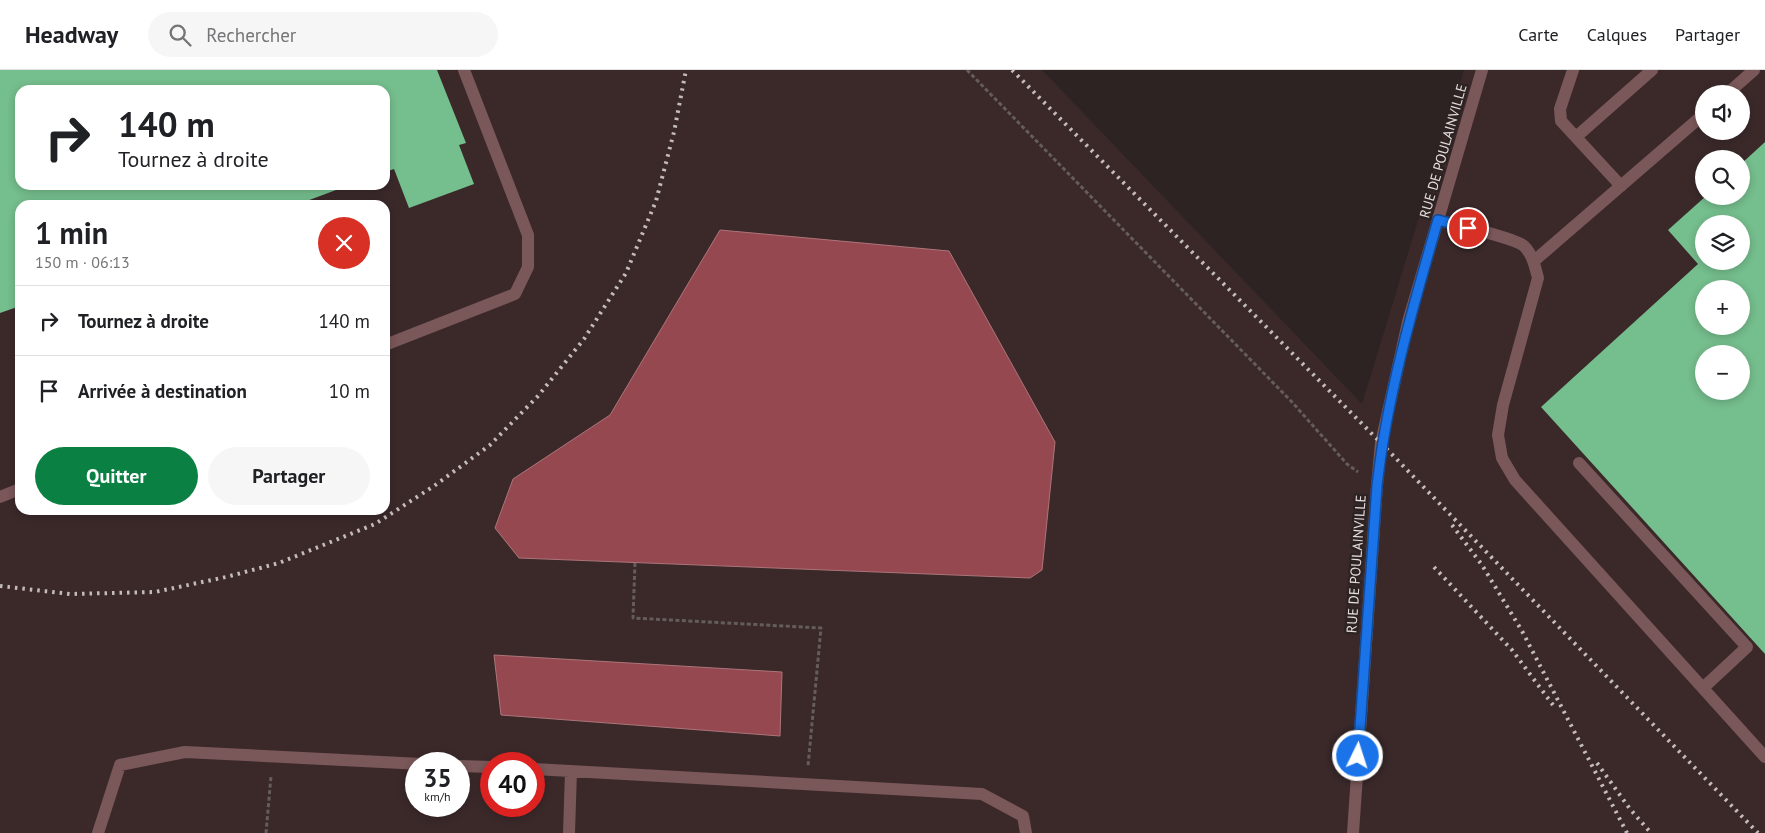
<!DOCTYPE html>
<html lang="fr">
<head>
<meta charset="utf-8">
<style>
	body { margin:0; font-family:"PT Sans",sans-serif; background:#f6f6f6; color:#202124; height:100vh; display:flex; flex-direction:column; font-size:19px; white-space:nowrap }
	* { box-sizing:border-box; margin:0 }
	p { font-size:16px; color:#757577 }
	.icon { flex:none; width:28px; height:28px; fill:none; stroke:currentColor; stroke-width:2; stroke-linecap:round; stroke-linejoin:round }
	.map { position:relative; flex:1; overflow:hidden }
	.details { position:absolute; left:15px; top:130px; width:375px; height:315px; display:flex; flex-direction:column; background:#fff; border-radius:15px; box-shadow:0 2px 8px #0003 }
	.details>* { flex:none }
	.hud { position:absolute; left:15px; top:15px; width:375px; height:105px; border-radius:15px; box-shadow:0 2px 8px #0003; background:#fff; color:#202124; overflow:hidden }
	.fabs { position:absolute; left:1695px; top:15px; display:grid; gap:10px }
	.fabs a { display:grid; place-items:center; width:55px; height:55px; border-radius:50%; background:#fff; box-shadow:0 2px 8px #0003; font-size:25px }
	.speed { position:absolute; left:405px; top:682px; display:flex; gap:10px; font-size:25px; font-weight:700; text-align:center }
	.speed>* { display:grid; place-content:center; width:65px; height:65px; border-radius:50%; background:#fff; box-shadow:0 2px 8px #0003; line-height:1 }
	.speed small { font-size:12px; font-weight:400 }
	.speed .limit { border:8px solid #d22; background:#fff; color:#111 }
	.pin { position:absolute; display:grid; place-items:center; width:42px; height:42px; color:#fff; margin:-21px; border:2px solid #fff; border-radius:50%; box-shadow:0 1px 5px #0007 }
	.me { position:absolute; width:55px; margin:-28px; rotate:4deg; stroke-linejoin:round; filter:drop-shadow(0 0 4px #0008) }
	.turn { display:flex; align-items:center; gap:18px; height:105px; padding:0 20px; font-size:22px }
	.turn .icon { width:65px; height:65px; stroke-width:2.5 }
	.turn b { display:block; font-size:35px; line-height:42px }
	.round { display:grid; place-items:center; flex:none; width:52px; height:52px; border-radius:26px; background:#f6f6f6 }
	.headline { display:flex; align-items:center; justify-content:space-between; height:85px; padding:0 20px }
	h1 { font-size:30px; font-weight:700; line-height:38px }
	.cta { display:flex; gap:10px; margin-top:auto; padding:10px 20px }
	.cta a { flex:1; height:58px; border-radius:30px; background:#0b8043; color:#fff; font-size:20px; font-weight:700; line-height:58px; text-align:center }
	.cta a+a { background:#f6f6f6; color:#202124 }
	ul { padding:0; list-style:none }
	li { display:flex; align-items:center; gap:15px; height:70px; padding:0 20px; border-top:1px solid #e0e0e0 }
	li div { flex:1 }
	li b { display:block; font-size:19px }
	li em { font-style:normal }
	header { display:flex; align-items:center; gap:30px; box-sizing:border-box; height:70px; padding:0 25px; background:#fff; border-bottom:1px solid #e0e0e0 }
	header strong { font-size:24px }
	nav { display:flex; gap:28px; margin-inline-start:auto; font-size:18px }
	.search { width:350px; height:45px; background:#f6f6f6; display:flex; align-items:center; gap:12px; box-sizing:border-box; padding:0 18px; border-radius:28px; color:#757577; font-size:19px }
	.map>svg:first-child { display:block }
	.built { fill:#3b292a; fill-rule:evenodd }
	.water { fill:#95484f; stroke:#ad757a }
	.building { fill:#75be8d; fill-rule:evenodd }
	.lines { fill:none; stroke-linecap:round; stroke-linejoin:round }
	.path { stroke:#655c5c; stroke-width:3; stroke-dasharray:4 2.5; stroke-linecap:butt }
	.service { stroke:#7a5759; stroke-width:12 }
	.tertiary { stroke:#7a5759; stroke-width:12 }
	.rail { stroke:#c4bbbb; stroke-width:4; stroke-dasharray:2.5 5; stroke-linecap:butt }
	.route-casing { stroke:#114b97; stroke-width:12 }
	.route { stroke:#1a73e8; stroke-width:9 }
	.labels { text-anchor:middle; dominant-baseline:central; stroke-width:5; stroke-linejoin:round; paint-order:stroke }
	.street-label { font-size:14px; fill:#e6dede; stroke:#2d2323 }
</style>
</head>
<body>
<header>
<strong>Headway</strong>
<div class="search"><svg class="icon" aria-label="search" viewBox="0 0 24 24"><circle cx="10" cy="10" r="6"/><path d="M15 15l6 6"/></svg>Rechercher</div>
<nav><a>Carte</a><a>Calques</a><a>Partager</a></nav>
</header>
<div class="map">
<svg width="1765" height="763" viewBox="0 0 1765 763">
	<rect width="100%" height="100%" fill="#2d2323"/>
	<path class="built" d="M0,0h1042l320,334 102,-334h301v763h-1765zM20,20h365v95h-365zM1704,24h37v37h-37zM1704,89h37v37h-37zM20,135h365v305h-365zM1704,154h37v37h-37zM1704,219h37v37h-37zM1704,284h37v37h-37zM416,694h43v42h-43zM491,694h43v42h-43z"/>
	<path class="water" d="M720,160l229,21 106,191 -13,128 -12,8 -511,-20 -24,-30 18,-49 97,-64z
		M494,585l288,17 -2,64 -279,-21z"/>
	<path class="building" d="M0,0h437l29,73 -7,2 15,39 -65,24 -15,-39 -9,3v-82h-365v95h323l1,2 -48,18h-276v101l-20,7z
		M1765,72v512l-224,-247 157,-143 -30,-34 38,-34h35v-32zM1704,154h37v37h-37zM1704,219h37v37h-37zM1704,284h37v37h-37z"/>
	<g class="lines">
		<path class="path" d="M967,0l324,331 56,63 11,8
			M635,493l-2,55 188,10 -13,138
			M266,763l5,-57"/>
		<path class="service" d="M1573,0l-13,39 1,12 60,65
			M1727,24l27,-24
			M1576,67l76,-67
			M1438,150c15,4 77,18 86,26 9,9 11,21 14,32l-35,127 -5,30 4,23 13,22 250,277
			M1534,191l170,-147
			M385,275l130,-51 13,-27v-32l-64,-165
			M1579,393l168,184 -44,41
			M0,427l20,-8
			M459,696l32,1
			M534,699l448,25 41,22 3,17
			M98,763l22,-68 65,-13 236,12
			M569,763l2,-62"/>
		<path class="tertiary" d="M1353,763l24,-348 4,-42 27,-121 74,-252"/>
		<path class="rail" d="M1012,0l369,373 377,390
			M1452,455l30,40 40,66 105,202
			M1434,497l78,83 44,59
			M0,516l70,8 85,-2 71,-15 53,-14 96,-39 59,-38 56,-41 48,-49 46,-57 42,-66 30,-72 18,-69 12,-62
			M1597,693l33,46 21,24"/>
	</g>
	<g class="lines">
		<defs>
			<path id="route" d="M1358,686l19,-270c10,-91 36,-179 61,-266l30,8"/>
		</defs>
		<use href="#route" class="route-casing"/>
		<use href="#route" class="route"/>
	</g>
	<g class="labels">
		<g class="street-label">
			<text transform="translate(1443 81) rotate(-74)">RUE DE POULAINVILLE</text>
			<text transform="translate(1356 494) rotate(-86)">RUE DE POULAINVILLE</text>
		</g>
	</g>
</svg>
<div class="fabs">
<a><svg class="icon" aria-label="sound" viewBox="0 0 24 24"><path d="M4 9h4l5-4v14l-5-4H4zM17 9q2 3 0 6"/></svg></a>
<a><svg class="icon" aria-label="search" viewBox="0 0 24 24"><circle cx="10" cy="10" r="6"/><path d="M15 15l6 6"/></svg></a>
<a><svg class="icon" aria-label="layers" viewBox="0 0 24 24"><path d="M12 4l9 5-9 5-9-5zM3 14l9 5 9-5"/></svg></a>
<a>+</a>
<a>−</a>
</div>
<div class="speed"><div>35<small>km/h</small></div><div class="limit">40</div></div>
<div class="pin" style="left:1468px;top:158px;background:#d93025"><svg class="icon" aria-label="arrive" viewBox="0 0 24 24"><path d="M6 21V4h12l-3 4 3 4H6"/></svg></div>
<svg class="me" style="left:1358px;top:686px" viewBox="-20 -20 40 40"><circle r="17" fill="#1a73e8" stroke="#fff" stroke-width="3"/><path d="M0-11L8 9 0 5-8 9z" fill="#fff"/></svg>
<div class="hud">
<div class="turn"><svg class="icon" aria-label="right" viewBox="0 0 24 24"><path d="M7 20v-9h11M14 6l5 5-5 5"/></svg><div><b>140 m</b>Tournez à droite</div></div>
</div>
<section class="details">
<div class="headline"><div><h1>1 min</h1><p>150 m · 06:13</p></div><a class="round" style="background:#d93025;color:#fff"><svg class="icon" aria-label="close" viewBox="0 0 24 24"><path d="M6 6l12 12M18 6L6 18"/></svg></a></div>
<ul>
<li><svg class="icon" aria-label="right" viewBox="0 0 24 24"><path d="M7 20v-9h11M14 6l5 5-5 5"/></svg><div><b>Tournez à droite</b></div><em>140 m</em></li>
<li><svg class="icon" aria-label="arrive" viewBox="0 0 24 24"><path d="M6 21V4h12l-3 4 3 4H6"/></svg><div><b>Arrivée à destination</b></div><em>10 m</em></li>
</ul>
<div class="cta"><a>Quitter</a><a>Partager</a></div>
</section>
</div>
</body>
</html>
